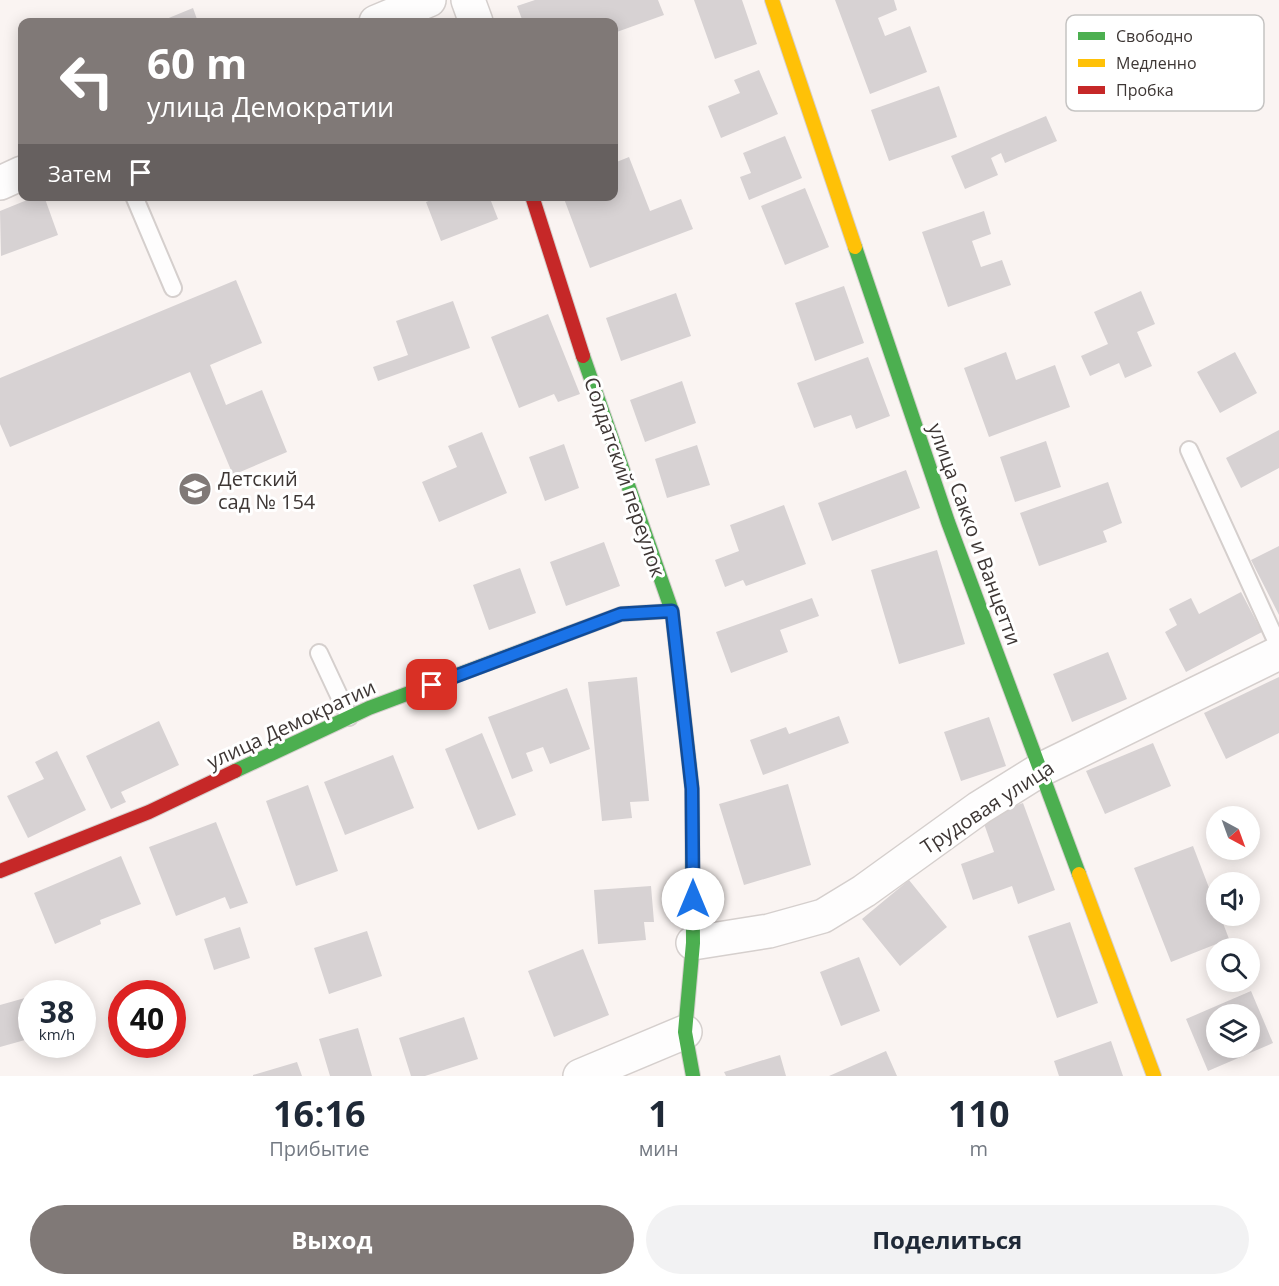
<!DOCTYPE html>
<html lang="ru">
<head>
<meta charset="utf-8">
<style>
	body { margin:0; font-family:"Open Sans",sans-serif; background:#f2f2f3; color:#1f2937; height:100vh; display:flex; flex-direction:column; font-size:22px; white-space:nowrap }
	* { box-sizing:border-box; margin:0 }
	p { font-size:20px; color:#747a83 }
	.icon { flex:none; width:33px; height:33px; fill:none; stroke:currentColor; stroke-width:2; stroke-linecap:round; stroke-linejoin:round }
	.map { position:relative; height:1076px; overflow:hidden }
	.side { display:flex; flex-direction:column; background:#fff; flex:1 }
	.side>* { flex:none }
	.banner { position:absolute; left:18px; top:18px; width:600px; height:183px; border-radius:12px; box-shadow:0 3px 15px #0003; background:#807977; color:#fff; overflow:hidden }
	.needle { width:39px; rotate:139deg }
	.buttons { position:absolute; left:1206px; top:806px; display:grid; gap:12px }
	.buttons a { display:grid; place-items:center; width:54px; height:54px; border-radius:50%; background:#fff; box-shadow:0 3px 15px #0003; font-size:30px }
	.speed { position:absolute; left:18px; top:980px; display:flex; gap:12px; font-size:30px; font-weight:700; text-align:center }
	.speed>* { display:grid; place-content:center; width:78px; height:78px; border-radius:50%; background:#fff; box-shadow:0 3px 15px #0003; line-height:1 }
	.speed small { font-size:15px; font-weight:400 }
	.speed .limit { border:9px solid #d22; background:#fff; color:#111 }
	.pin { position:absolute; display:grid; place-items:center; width:51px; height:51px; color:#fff; margin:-26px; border-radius:12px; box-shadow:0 3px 9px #0006 }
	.me { position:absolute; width:66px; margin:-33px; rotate:0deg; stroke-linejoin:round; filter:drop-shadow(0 0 4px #0008) }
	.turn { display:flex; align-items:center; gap:21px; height:126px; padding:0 30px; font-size:27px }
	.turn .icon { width:78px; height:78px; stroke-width:2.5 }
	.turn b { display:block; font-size:42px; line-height:51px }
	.then { display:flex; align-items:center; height:57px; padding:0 30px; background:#0003; gap:12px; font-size:22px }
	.eta { display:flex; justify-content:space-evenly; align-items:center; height:102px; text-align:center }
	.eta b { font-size:36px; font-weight:700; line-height:42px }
	.action { display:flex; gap:12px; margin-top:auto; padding:12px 30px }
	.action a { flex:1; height:69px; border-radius:36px; background:#807977; color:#fff; font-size:24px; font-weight:700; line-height:69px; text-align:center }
	.action a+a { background:#f2f2f3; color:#1f2937 }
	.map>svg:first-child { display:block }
	.building { fill:#d7d2d3; fill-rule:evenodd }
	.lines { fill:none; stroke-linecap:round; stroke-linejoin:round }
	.lane-casing { stroke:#d5cfcd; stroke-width:20 }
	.street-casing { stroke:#d5cfcd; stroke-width:36 }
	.fast-casing { stroke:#d5cfcd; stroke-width:16 }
	.slow-casing { stroke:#d5cfcd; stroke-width:16 }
	.jam-casing { stroke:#d5cfcd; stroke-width:16 }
	.lane { stroke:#fefdfd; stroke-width:16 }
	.street { stroke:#fefdfd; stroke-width:33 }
	.fast { stroke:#4caf50; stroke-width:14 }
	.slow { stroke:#ffc107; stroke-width:14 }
	.jam { stroke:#c62828; stroke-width:14 }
	.route-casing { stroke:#114b97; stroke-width:15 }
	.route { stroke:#1a73e8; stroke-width:10 }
	.labels { text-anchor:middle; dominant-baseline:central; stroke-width:6; stroke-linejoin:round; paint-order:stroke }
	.street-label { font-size:20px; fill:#3e3735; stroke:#fff }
	.poi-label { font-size:20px; fill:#3e3735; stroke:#fff; text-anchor:start }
	.key { fill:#fff; stroke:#c5c3c2; stroke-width:1.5 }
	.key-label { font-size:16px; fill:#3e3735 }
</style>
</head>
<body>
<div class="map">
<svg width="1279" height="1076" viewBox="0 0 1279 1076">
	<rect width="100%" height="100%" fill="#faf4f2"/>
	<path class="building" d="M535,0h123l6,15 -50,18v-11h-91l-6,-16z
		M694,0h48l15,44 -42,15z
		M835,0h59l3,10 -19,8 7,18 25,-10 17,46 -57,22z
		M193,8l5,14h-39z
		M759,70l19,44 -57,24 -13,-32 32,-13 -6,-13z
		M939,86l18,51 -68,24 -18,-51z
		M1046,116l11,25 -52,22 -4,-10 -10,5 7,17 -33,14 -14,-33z
		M785,136l17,42 -53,22 -9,-23 11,-4 -8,-20z
		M629,157l21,54 31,-12 12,30 -103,39 -27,-72h51v-33z
		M805,188l24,59 -44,18 -24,-59z
		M37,196h7l14,39 -57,21 -1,-45z
		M441,196h48l9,23 -57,22 -15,-39z
		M984,211l7,23 -19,7 9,26 21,-7 9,25 -63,22 -26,-75z
		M236,280l26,63 -52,22 16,40 36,-15 25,62 -54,23 -43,-103 -180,75 -10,-23v-46z
		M844,286l20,57 -49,18 -20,-58z
		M1141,291l14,33 -18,8 15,34 -27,12 -6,-15 -29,13 -9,-20 27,-12 -14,-32z
		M676,293l15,43 -70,25 -15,-43z
		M453,301l17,47 -92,33 -5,-14 35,-12 -12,-34z
		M548,314l32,80 -22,8 -4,-8 -35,14 -28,-71z
		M1006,352l10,28 39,-15 15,42 -81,30 -25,-69z
		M1235,352l22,41 -37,20 -23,-41z
		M868,357l22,59 -34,13 -5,-14 -37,13 -17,-45z
		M682,381l14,42 -51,19 -15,-42z
		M1279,430v38l-38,20 -15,-30z
		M482,432l25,61 -68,29 -17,-40 35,-15 -9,-21z
		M1046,441l15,46 -46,15 -15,-45z
		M564,444l15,44 -34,13 -16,-44z
		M697,445l13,40 -43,13 -12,-39z
		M906,470l14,38 -88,33 -14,-38z
		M1108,482l14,41 -19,8 4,11 -68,24 -19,-53z
		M784,505l22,59 -60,22 -3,-6 -18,7 -10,-27 24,-9 -9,-26z
		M604,542l16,44 -54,20 -16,-44z
		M1279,546v69l-28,-55z
		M937,550l28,94 -66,20 -28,-94z
		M520,568l16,45 -47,17 -16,-45z
		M1241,592l21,40 -76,40 -21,-40 12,-7 -8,-16 22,-11 8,16z
		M812,598l7,18 -39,14 8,22 -57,21 -15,-41z
		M1108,652l19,47 -55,23 -19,-48z
		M637,677l12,124 -19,1 2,16 -30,3 -14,-139z
		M1279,677v56l-53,26 -22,-46z
		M567,688l23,61 -40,15 -7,-17 -17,6 7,18 -21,8 -24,-62z
		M839,716l10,27 -86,32 -13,-35 36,-13 3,7z
		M989,717l17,49 -45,15 -17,-49z
		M159,721l20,44 -58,27 5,10 -15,7 -25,-53z
		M482,733l34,82 -38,15 -33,-81z
		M1153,743l18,43 -66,28 -19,-43z
		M57,751l29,59 -58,28 -21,-42 37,-17 -9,-17z
		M393,755l21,53 -69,27 -21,-53z
		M788,784l23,81 -67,20 -25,-81z
		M308,785l30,86 -42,15 -30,-85z
		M1023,803l32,87 -37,14 -6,-18 -39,14 -12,-36 33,-12 -12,-34z
		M216,822l32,81 -18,6 -5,-12 -49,19 -27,-69z
		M1193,846l23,60v9h4l9,24 -58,23 -37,-94z
		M121,856l20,48 -41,16 1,4 -46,20 -21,-51z
		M909,880l38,47 -47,39 -38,-47z
		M651,886l3,36h-10l2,18 -48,4 -4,-54z
		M1070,922l28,81 -41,15 -29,-82z
		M240,927l10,31 -36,12 -10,-31z
		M367,931l15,45 -53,18 -15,-46z
		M583,949l26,66 -55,22 -26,-66z
		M859,957l21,54 -39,15 -21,-54z
		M1251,991l22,52 -65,28 -22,-52zM1216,1014h34v33h-34z
		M32,996v42l-32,9v-42z
		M464,1017l14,42 -53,17h-14l-12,-38z
		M358,1028l14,48h-42l-11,-37z
		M1111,1041l12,35h-64l-5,-15z
		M886,1051l11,25h-68z
		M780,1055l6,21h-60l-2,-4z
		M297,1062l5,14h-49v-1z"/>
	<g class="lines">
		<defs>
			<path id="lane" d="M134,196l39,92
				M1189,450l90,197
				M319,653l30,64"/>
			<path id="street" d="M468,0l8,22
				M376,22l53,-22
				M0,183l22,-10
				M693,943l76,-12 54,-15 41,-25 115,-83 61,-38 239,-117
				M580,1076l105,-44"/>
			<path id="fast" d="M855,247l93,275 131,352
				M583,356l89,255 20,177 1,155 -8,89 8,44
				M235,771l134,-63 201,-75"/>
			<path id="slow" d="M772,0l83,247
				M570,633l51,-19 51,-3
				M1079,874l75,202"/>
			<path id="jam" d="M532,196l51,160
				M0,871l149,-59 86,-41"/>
		</defs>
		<use href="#lane" class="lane-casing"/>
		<use href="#street" class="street-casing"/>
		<use href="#fast" class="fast-casing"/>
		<use href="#slow" class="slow-casing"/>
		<use href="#jam" class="jam-casing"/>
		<use href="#lane" class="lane"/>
		<use href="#street" class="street"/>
		<use href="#fast" class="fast"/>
		<use href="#slow" class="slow"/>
		<use href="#jam" class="jam"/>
	</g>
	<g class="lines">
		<defs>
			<path id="route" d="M432,685l189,-71 51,-3 20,178 1,110"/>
		</defs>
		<use href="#route" class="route-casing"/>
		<use href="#route" class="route"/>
	</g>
	<defs>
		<symbol id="school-disc" viewBox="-11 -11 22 22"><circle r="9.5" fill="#807977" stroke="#fff"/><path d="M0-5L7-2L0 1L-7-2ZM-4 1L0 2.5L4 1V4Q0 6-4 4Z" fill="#fff"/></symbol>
	</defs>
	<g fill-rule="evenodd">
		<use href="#school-disc" x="176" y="470" width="38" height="38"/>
	</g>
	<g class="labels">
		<g class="street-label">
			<text transform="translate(625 477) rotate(71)">Солдатский переулок</text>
			<text transform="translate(975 534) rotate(70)">улица Сакко и Ванцетти</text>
			<text transform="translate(291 724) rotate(-25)">улица Демократии</text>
			<text transform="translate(987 807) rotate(-33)">Трудовая улица</text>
		</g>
		<g class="poi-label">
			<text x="218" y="478">Детский<tspan x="218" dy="23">сад № 154</tspan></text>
		</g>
	</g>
	<rect x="1066" y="15" width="198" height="96" rx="9" class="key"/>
	<rect x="1078" y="32" width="27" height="8" fill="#4caf50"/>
	<rect x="1078" y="59" width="27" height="8" fill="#ffc107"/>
	<rect x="1078" y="86" width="27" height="8" fill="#c62828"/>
	<g class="key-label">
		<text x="1116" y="42">Свободно</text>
		<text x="1116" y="69">Медленно</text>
		<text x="1116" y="96">Пробка</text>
	</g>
</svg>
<div class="buttons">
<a><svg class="needle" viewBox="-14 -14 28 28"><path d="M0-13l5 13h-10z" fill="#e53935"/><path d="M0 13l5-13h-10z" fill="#747a83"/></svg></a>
<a><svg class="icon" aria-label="sound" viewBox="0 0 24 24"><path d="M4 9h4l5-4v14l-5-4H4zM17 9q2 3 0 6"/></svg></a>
<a><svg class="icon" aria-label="search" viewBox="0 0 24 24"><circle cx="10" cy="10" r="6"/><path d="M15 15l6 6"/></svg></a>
<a><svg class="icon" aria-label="layers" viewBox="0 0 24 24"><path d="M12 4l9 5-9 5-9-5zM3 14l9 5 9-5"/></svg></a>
</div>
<div class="speed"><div>38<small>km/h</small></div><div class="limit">40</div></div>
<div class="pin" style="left:432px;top:685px;background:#d93025"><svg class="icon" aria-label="arrive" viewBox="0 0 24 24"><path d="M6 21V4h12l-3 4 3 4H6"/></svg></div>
<svg class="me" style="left:693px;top:899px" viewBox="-20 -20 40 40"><circle r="19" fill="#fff"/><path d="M0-13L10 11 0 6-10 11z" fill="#1a73e8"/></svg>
<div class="banner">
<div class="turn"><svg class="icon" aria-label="left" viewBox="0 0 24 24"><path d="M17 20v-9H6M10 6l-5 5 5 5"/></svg><div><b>60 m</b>улица Демократии</div></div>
<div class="then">Затем<svg class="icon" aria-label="arrive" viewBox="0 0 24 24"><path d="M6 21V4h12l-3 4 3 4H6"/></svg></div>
</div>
</div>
<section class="side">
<div class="eta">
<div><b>16:16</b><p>Прибытие</p></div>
<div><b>1</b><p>мин</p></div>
<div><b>110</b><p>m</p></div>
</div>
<div class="action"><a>Выход</a><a>Поделиться</a></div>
</section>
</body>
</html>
